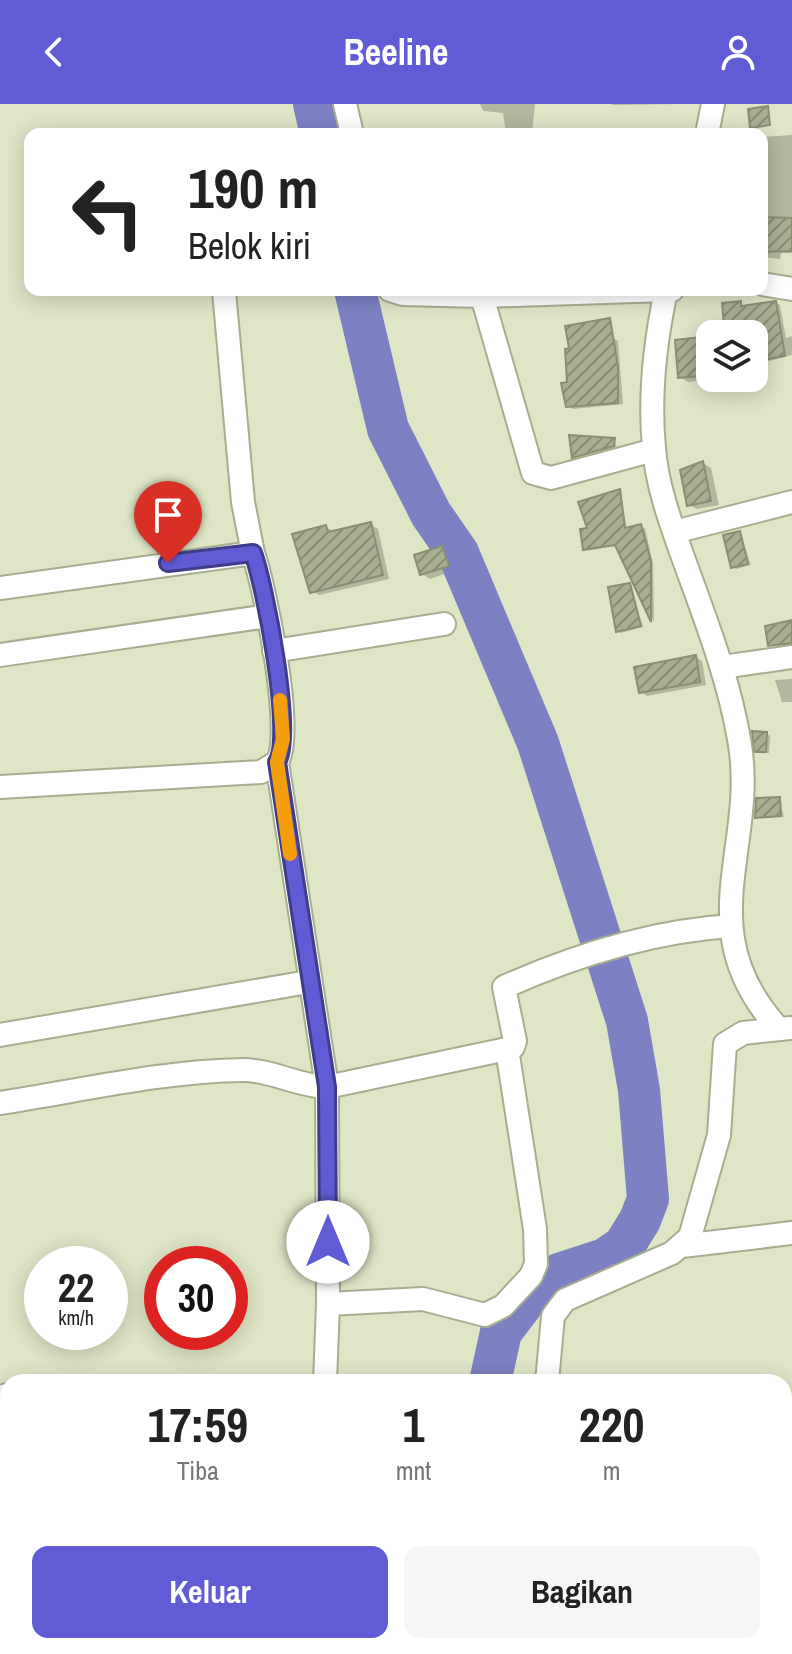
<!DOCTYPE html>
<html lang="id">
<head>
<meta charset="utf-8">
<style>
	body { margin:0; font-family:"Archivo Narrow",sans-serif; background:#f6f6f6; color:#222; height:100vh; display:flex; flex-direction:column; font-size:30px; white-space:nowrap }
	* { box-sizing:border-box; margin:0 }
	p { font-size:26px; color:#767676 }
	.icon { flex:none; width:44px; height:44px; fill:none; stroke:currentColor; stroke-width:2; stroke-linecap:round; stroke-linejoin:round }
	.map { position:relative; flex:1; overflow:hidden }
	.details { position:absolute; left:0px; top:1270px; width:792px; height:280px; display:flex; flex-direction:column; background:#fff; border-radius:24px 24px 0 0; box-shadow:0 4px 20px #0003 }
	.details>* { flex:none }
	.hud { position:absolute; left:24px; top:24px; width:744px; height:168px; border-radius:16px; box-shadow:0 4px 20px #0003; background:#fff; color:#222; overflow:hidden }
	.buttons { position:absolute; left:696px; top:216px; display:grid; gap:16px }
	.buttons a { display:grid; place-items:center; width:72px; height:72px; border-radius:16px; background:#fff; box-shadow:0 4px 20px #0003; font-size:40px }
	.speed { position:absolute; left:24px; top:1142px; display:flex; gap:16px; font-size:40px; font-weight:700; text-align:center }
	.speed>* { display:grid; place-content:center; width:104px; height:104px; border-radius:50%; background:#fff; box-shadow:0 4px 20px #0003; line-height:1 }
	.speed small { font-size:20px; font-weight:400 }
	.speed .limit { border:12px solid #d22; background:#fff; color:#111 }
	.pin { position:absolute; display:grid; place-items:center; width:68px; height:68px; color:#fff; margin:-82px -34px; border-radius:50% 50% 50% 0; rotate:-45deg; box-shadow:0 0 8px #0007 }
	.pin .icon { rotate:45deg }
	.me { position:absolute; width:88px; margin:-44px; rotate:0deg; stroke-linejoin:round; filter:drop-shadow(0 0 6px #0008) }
	.turn { display:flex; align-items:center; gap:28px; height:168px; padding:0 32px; font-size:36px }
	.turn .icon { width:104px; height:104px; stroke-width:2.5 }
	.turn b { display:block; font-size:56px; line-height:68px }
	.eta { display:flex; justify-content:space-evenly; align-items:center; height:136px; text-align:center }
	.eta b { font-size:48px; font-weight:700; line-height:56px }
	.cta { display:flex; gap:16px; margin-top:auto; padding:16px 32px }
	.cta a { flex:1; height:92px; border-radius:16px; background:#615cd5; color:#fff; font-size:32px; font-weight:700; line-height:92px; text-align:center }
	.cta a+a { background:#f6f6f6; color:#222 }
	header { display:flex; justify-content:space-between; align-items:center; height:104px; padding:0 32px; background:#615cd5; color:#fff; font-size:36px; font-weight:700 }
	.map>svg:first-child { display:block }
	.shadow { fill:#0003 }
	.lines { fill:none; stroke-linecap:round; stroke-linejoin:round }
	.river { stroke:#7d81c3; stroke-width:42 }
	.building { fill:url(#building-hatch); stroke:#899072; stroke-width:2 }
	.street-casing { stroke:#a7ae90; stroke-width:26 }
	.secondary-casing { stroke:#a7ae90; stroke-width:36 }
	.street { stroke:#fff; stroke-width:22 }
	.secondary { stroke:#fff; stroke-width:32 }
	.route-casing { stroke:#3f3c8a; stroke-width:20 }
	.route { stroke:#615cd5; stroke-width:14 }
	.slow { stroke:#f59e0b; stroke-width:14 }
</style>
</head>
<body>
<header><svg class="icon" aria-label="back" viewBox="0 0 24 24"><path d="M15 5l-7 7 7 7"/></svg>Beeline<svg class="icon" aria-label="person" viewBox="0 0 24 24"><circle cx="12" cy="8" r="4"/><path d="M4 21q1-7 8-7t8 7"/></svg></header>
<div class="map">
<svg width="792" height="1550" viewBox="0 0 792 1550">
	<defs>
		<pattern id="building-hatch" width="6" height="6" patternUnits="userSpaceOnUse" patternTransform="scale(2)"><rect width="6" height="6" fill="#a8af91"/><path d="M-1 1l2-2M0 6l6-6M5 7l2-2" fill="none" stroke="#888d75"/></pattern>
	</defs>
	<rect width="100%" height="100%" fill="#dfe6c6"/>
	<path class="shadow" d="M480,0h55l-3,30h-26l-3,-21 -20,-2z
		M611,0h67l-64,1z
		M792,31v118h-11l-1,6 -18,-2v-120z
		M776,199l4,2 6,33 6,-2v19l-27,7 -5,-2 -6,-34 -28,-1z
		M613,234l5,3 5,63 -50,5 -5,-3 2,-23z
		M710,234v40l12,1 -34,3 -8,-5z
		M614,336l3,8 -43,8z
		M703,359l8,5 8,37 -22,4 -8,-4z
		M620,387l7,39 18,-2 8,36 1,58 -36,-76 -33,3 4,-19z
		M371,421l7,4 11,50 -70,16 -7,-4 14,-64 7,4z
		M740,429l11,32 -15,4 -3,-2z
		M442,444l8,5 6,17 -26,9 -8,-5z
		M630,481l13,42 -22,6 -4,-2z
		M792,517v26l-22,-2z
		M696,553l6,4 4,24 -59,11 -6,-4z
		M792,575v23h-10l-7,-22z
		M767,630l3,2 -1,17 -9,-1 -4,-2z
		M779,695l5,18 -27,-1z"/>
	<g class="lines">
		<path class="river" d="M314,0l7,30
			M355,186l33,139 43,85 27,39 80,190 89,278 12,69 9,109 -8,21 -16,26 -19,13 -46,15 -23,12 -35,46 -11,50
			M467,1550l4,-8"/>
	</g>
	<path class="building" d="M768,2l2,19 -20,3 -2,-19z
		M762,113l30,1v33l-30,1z
		M741,197v5l35,-5 9,55 -27,5 -6,-37 -28,2 -2,-23z
		M610,214l8,49v36l-52,4 -5,-24 6,-1 -2,-33 4,-1 -4,-22z
		M710,232v39l-32,3 -3,-38z
		M569,331l46,3 -1,8 -42,12z
		M703,357l8,40 -24,5 -7,-36z
		M620,385l5,39 16,-4 10,37v61l-36,-77 -32,5 -3,-21 7,-1 -9,-26z
		M371,418l12,53 -73,18 -18,-59 34,-9 2,7z
		M740,427l8,33 -17,4 -8,-33z
		M442,442l7,20 -29,9 -6,-20z
		M630,479l11,43 -25,6 -8,-45z
		M792,516v23l-24,3 -3,-20z
		M696,551l4,27 -61,11 -5,-26z
		M752,627l15,1 -1,20h-12z
		M780,693l1,19 -26,2 1,-20z"/>
	<g class="lines">
		<defs>
			<path id="street" d="M345,0l7,30
				M707,30l6,-30
				M762,180l30,5
				M390,186l13,4 79,2 184,-6
				M672,186l-6,1c-11,51 -17,105 -12,157 3,41 20,84 34,123 20,55 41,110 51,168 20,107 -52,190 40,290
				M224,187l19,211 10,51
				M482,192l51,177 18,5 103,-28
				M674,428l118,-30
				M0,484l253,-35c12,34 42,182 24,209l-16,10 -261,15
				M274,547l170,-27
				M0,551l268,-39
				M722,563l70,-10
				M277,658l50,325 1,217 -3,78
				M0,931l308,-53
				M0,999c79,-12 163,-32 243,-33 29,0 54,16 84,17l180,-38 6,-2 2,-6 -11,-54c72,-32 148,-56 227,-61
				M682,1142l110,-13
				M328,1200l95,-5 62,16 18,-9 28,-30 5,-12 -1,-35 -28,-180
				M547,1278l6,-66 12,-16 107,-47 18,-16 29,-102 6,-91 18,-11 47,-5"/>
			<path id="secondary" d="M0,1298l8,-2
				M784,1354l8,1"/>
		</defs>
		<use href="#street" class="street-casing"/>
		<use href="#secondary" class="secondary-casing"/>
		<use href="#street" class="street"/>
		<use href="#secondary" class="secondary"/>
	</g>
	<g class="lines">
		<defs>
			<path id="route" d="M168,459l85,-10c12,33 41,183 24,209l50,325 1,155"/>
		</defs>
		<use href="#route" class="route-casing"/>
		<use href="#route" class="route"/>
		<path class="slow" d="M280,596l3,39 -6,23 13,92"/>
	</g>
</svg>
<div class="buttons">
<a><svg class="icon" aria-label="layers" viewBox="0 0 24 24"><path d="M12 4l9 5-9 5-9-5zM3 14l9 5 9-5"/></svg></a>
</div>
<div class="speed"><div>22<small>km/h</small></div><div class="limit">30</div></div>
<div class="pin" style="left:168px;top:459px;background:#d93025"><svg class="icon" aria-label="arrive" viewBox="0 0 24 24"><path d="M6 21V4h12l-3 4 3 4H6"/></svg></div>
<svg class="me" style="left:328px;top:1138px" viewBox="-20 -20 40 40"><circle r="19" fill="#fff"/><path d="M0-13L10 11 0 6-10 11z" fill="#615cd5"/></svg>
<div class="hud">
<div class="turn"><svg class="icon" aria-label="left" viewBox="0 0 24 24"><path d="M17 20v-9H6M10 6l-5 5 5 5"/></svg><div><b>190 m</b>Belok kiri</div></div>
</div>
<section class="details">
<div class="eta">
<div><b>17:59</b><p>Tiba</p></div>
<div><b>1</b><p>mnt</p></div>
<div><b>220</b><p>m</p></div>
</div>
<div class="cta"><a>Keluar</a><a>Bagikan</a></div>
</section>
</div>
</body>
</html>
